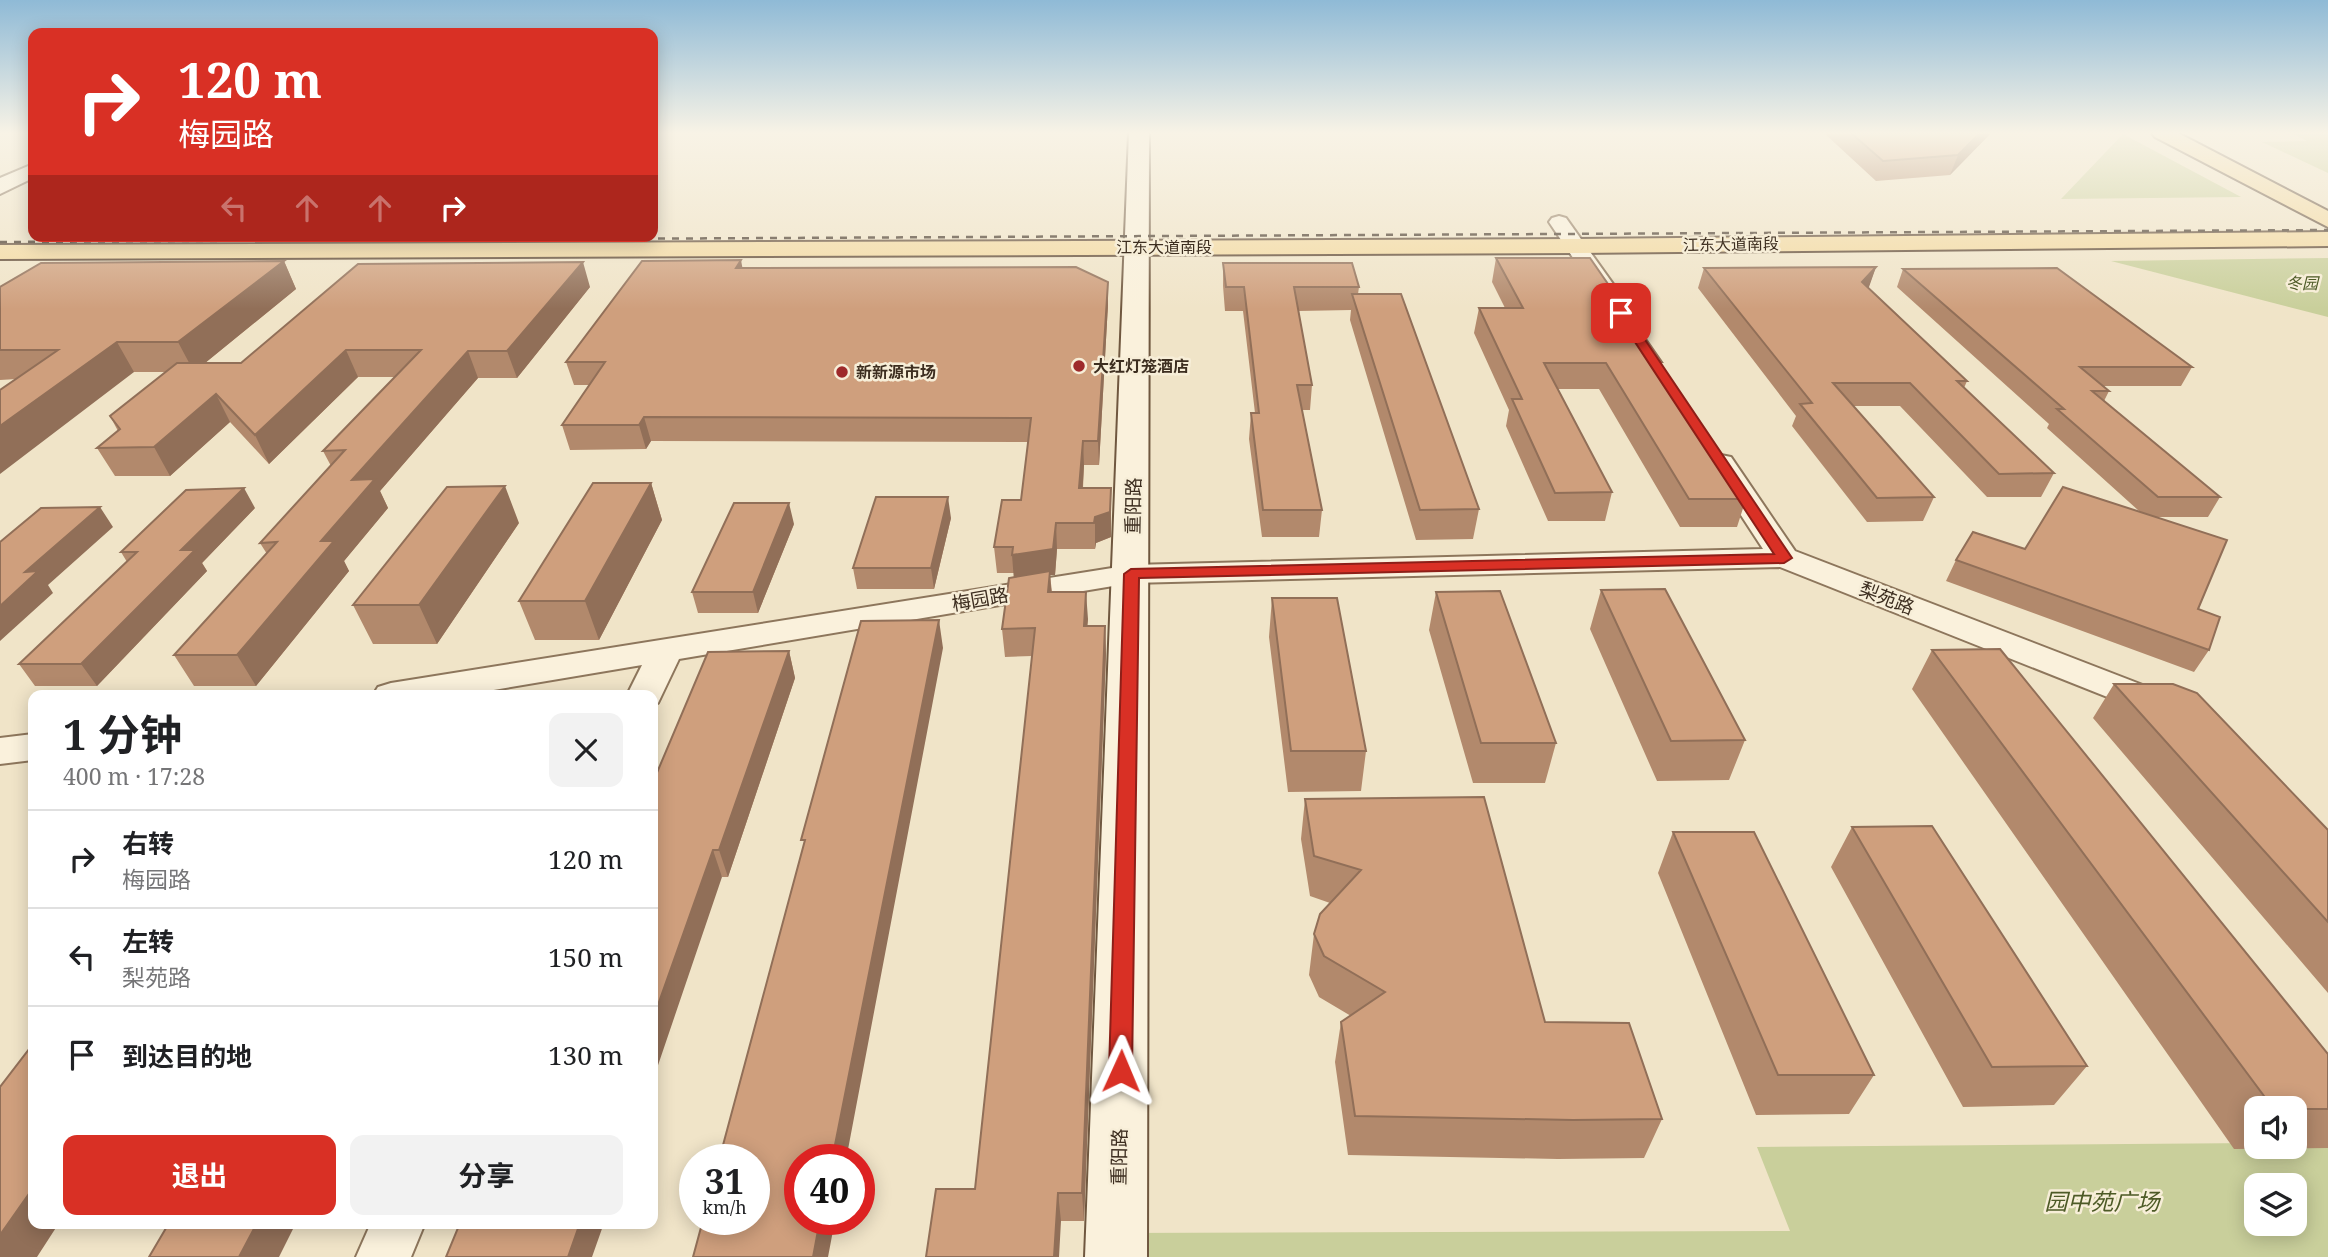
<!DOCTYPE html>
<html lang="zh">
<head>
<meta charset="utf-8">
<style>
	body { margin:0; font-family:"Noto Serif","Noto Sans SC",serif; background:#f2f2f2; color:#202124; height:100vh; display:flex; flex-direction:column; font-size:26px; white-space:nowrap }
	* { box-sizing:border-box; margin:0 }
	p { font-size:23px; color:#757577 }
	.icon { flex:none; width:38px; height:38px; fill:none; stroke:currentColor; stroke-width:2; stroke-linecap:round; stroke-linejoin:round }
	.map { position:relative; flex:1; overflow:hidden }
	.drawer { position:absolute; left:28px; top:690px; width:630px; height:539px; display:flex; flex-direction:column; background:#fff; border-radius:14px; box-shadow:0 4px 18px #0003 }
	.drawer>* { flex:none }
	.hud { position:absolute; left:28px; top:28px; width:630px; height:214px; border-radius:14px; box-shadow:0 4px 18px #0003; background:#d93025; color:#fff; overflow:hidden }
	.fabs { position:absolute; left:2244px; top:1096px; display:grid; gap:14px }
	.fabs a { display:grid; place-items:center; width:63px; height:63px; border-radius:14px; background:#fff; box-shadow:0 4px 18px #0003; font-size:35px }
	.speed { position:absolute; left:679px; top:1144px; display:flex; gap:14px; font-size:35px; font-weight:700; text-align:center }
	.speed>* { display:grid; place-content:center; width:91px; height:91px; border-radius:50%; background:#fff; box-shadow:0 4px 18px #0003; line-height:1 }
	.speed small { font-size:18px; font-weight:400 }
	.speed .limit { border:10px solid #d22; background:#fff; color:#111 }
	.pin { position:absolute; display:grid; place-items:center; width:60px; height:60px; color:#fff; margin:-30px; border-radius:14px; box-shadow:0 4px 10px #0006 }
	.me { position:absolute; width:77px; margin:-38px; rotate:1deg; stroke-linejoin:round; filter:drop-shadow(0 0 5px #0008) }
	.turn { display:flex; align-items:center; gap:24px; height:147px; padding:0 35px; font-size:32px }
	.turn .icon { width:91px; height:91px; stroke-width:2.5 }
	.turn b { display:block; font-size:49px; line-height:60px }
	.lanes { display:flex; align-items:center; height:66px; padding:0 35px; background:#0003; justify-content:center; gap:35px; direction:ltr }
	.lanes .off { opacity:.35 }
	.round { display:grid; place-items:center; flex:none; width:74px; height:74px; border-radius:14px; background:#f2f2f2 }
	.summary { display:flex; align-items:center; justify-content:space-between; height:119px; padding:0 35px }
	h1 { font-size:42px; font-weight:700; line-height:52px }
	.action { display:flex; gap:14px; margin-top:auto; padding:14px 35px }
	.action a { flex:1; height:80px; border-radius:14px; background:#d93025; color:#fff; font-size:28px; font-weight:700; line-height:80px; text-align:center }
	.action a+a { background:#f2f2f2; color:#202124 }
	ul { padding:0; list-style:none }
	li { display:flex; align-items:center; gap:21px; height:98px; padding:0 35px; border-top:2px solid #e0e0e0 }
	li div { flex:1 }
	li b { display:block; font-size:26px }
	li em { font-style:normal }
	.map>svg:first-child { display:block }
	.green { fill:#c9cf9b; fill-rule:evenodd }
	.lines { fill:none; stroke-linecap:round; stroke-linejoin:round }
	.street-casing { stroke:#8d765c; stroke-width:4 }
	.secondary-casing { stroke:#6f573f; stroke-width:4 }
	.primary-casing { stroke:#5b4430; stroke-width:4 }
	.street { fill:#faf1dc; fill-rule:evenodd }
	.secondary { fill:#faf1dc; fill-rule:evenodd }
	.primary { fill:#f3d9a0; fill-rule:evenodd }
	.rail { stroke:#3d2e20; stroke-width:2.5; stroke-dasharray:7 7; stroke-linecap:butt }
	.wall { fill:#b2896c; fill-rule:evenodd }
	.shaded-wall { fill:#916f58 }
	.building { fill:#cf9f7d; stroke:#916f58; stroke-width:2 }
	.route { fill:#d93025; stroke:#8d1f18; stroke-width:2 }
	.poi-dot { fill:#9e2a2b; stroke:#f7eed8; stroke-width:2.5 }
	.labels { text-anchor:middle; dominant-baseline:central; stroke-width:5; stroke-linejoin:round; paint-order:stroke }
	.far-street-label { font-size:16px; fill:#3d2e20; stroke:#f7eed8 }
	.far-park-label { font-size:16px; font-style:italic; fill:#4d5a26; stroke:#f7eed8 }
	.far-poi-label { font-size:16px; font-weight:bold; fill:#3d2e20; stroke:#f7eed8; text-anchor:start }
	.street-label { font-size:19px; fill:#3d2e20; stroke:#f7eed8 }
	.near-park-label { font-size:23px; font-style:italic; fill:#4d5a26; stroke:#f7eed8 }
</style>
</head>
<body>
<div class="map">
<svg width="2328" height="1257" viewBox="0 0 2328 1257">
	<rect width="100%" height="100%" fill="#f0e4c8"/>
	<path class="green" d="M2291,133h37v40l-66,-31 45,-1z
		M2123,134l118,63 -180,2z
		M2328,258v59l-217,-56z
		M2256,1143v3l72,-3v114h-1212l1,-24 673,-2 -33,-84zM2256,1185h38v38h-38z"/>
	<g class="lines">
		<defs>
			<path id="street" d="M1559,216l7,2 52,73 3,5 -3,5h-16l-53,-79 3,-4z
				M1721,455l10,2 64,94 371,143 5,8 -5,8 -13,4 -13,-4 -360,-143 -649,16 -452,76 -21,44 -5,2v-10h-26l15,-30 -178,30h-91l5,-8 13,-4 740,-118 632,-16 -56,-86 4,-6z
				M33,734v26l-33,4v-26z
				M371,1223h54l-14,34h-55z"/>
			<path id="secondary" d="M1129,133h20l-2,1124h-62z
				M33,164v14l-33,16v-16z"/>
			<path id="primary" d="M2152,133h26l150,78v16l-173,-90z
				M2328,232v14l-751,7 -1577,6v-14l1577,-6z"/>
		</defs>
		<use href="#street" class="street-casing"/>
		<use href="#secondary" class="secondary-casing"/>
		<use href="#primary" class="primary-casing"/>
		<use href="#street" class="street"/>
		<use href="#secondary" class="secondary"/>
		<use href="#primary" class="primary"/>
		<path class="rail" d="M0,242l2328,-12"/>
	</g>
	<path class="wall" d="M1824,133h167l-41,42 -74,6z
		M1496,258l166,104 -2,8 86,129 -9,28h-57l-81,-138h-42l55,103 -7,29h-57l-42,-95 3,-16 -35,-77 5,-25h26l-13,-26z
		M284,261l12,28 -91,74h36l349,-76 -73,91h-39l-98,113 8,17 -44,53 5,10 -93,115h-62l-20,-31 93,-101 -7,-11 71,-77 -8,-15 72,-74h-37l-89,87 -39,-42 -60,54h-55l-18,-28 21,-17 -8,-15 55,-44h-31l-134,8v-93z
		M1223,263l136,24 -1,7 121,215 -6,30 -57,1 -66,-220 1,-10 -53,1 14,74 -2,25h-8l20,100 -3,27h-57l-13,-98 2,-26h4l-12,-102h-18l-2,-25z
		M1876,267l-8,21 99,93 -3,7 90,85 -13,24h-54l-87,-91h-47l81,91 -11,24 -56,1 -75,-96 4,-10 -98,-128 6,-20z
		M742,268l366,14v22l-9,161h-15l-1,23h28v49l-15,6 -1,6h-38l-2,26h-5l2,17 36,27 -1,7h18l1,28 -22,567h-23l-86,-32 57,-533 -27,1 -3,-28 12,-52v-4h-17l-3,-26 27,-47 7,-58 -377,-1 -5,8 -76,1 -8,-25 27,-40h-15l-8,-23z
		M1903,269l289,98 -11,19h-77l5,5 -5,10 116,96 -12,20h-50l40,92 11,41 -15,22 -248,-91 10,-21 69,-11 114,-38 -92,-83 2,-4 -152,-137z
		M651,483l11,37 -63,120h-64l-16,-39z
		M255,508l-53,55 5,8 -110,115h-62l-16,-22 108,-102 -6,-10z
		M951,518l-17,71h-77l-4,-21z
		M519,523l-82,121h-64l-20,-39z
		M794,524l-36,89h-60l-6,-21z
		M1601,590l144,150 -16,40 -72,1 -67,-152z
		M1436,592l120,151 -11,40h-72l-44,-153z
		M1272,598l94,153 -5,40 -73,1 -19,-155z
		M1932,650l396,404v94l-94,1 -322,-460zM2256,1108h38v38h-38z
		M789,651l6,27 -67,199h-6l-69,-95z
		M2114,684l214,146v163l-235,-275z
		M1305,799l240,223 117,97 -18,39 -86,1 -210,-4 -13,-93 6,-40 10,-6 -32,-19 -10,-22 5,-41 16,-31 -20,-7 -9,-57z
		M1852,827l235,239 -33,39 -91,2 -132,-240z
		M1673,832l201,243 -25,39 -93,1 -98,-242z"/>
	<path class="shaded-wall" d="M1980,133h11l-41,42 8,-20z
		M741,260l4,22 -9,-14z
		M284,261l12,28 -102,83 -16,-30z
		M583,262l7,25 -73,91 -10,-27z
		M1876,267l-7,20 -15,16 8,-21z
		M1108,282v22l-9,161 -1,-24z
		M117,342l17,30 -134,102v-48z
		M346,350l12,27 -89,87 -14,-29z
		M468,351l10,27 -98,113 8,17 -44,53 5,10 -93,115 -19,-31 84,-114 31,-61z
		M216,394l14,28 -60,54 -16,-29z
		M644,417l7,24 -5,8 -7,-24z
		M1083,441l1,24 -3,49 -2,-26z
		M651,483l11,37 -63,120 -14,-39z
		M505,486l14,37 -82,121 -18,-39z
		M244,488l11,20 -53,55 5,8 -110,115 -16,-22 100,-114z
		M1111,488v49l-15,6 -1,6v-32z
		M948,497l3,21 -17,71 -3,-21z
		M789,503l5,21 -36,89 -5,-21z
		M100,507l13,20 -65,58 5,8 -53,48v-35l25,-34z
		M1056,523l1,26 -2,26h-5l2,24 -38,-18 -2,-26z
		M1086,592l2,27 -3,35 -1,-28z
		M939,620l4,28 -97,512h-14z
		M1105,626l1,28 -22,567 -2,-28z
		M789,651l6,27 -67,199 -9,-27z
		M713,850l9,27 -69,203v-61z
		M33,1188v35h26l-22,34h-37v-22z
		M1058,1193l3,28 -2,36h-5z
		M820,1220h15l-7,37h-15z
		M257,1223h39l-17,34h-40z
		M580,1223h24l-12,34h-24z"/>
	<path class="building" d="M1851,133h129l-22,22 -75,6z
		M1496,258h94l72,104h-8l92,137h-57l-83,-136h-62l68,129 -57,1 -43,-94h10l-43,-91h44z
		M741,260l-5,8 340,-1 32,15 -10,159h-15l-4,47h32l-1,24 -15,5 -1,6h-38l-3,26 -41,6 1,-8h-19l8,-47h19l10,-82 -387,-1 -5,8h-77l43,-63h-39l76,-101z
		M284,261l-106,81h-61l-117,84v-36l58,-40h-58v-63l41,-24z
		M583,262l-76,89h-39l-116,129 23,-1 -54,62h13l-97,114h-63l103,-113 -17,1 85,-93 -22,1 98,-101h-75l-91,85 -39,-41 -62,53 -57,1 23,-19 -10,-13 67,-53h64l117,-99z
		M1223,263h129l7,24h-65l18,98h-15l25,125h-59l-12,-97h8l-15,-126h-18z
		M1876,267l-14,15 105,99h-10l97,92 -55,1 -89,-91h-77l101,114 -57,1 -77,-94 12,-1 -108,-135z
		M2057,268l135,99h-112l29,24h-17l128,106h-62l-101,-88h7l-161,-140z
		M1352,294h49l78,215 -59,1z
		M593,483h58l-66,118h-66z
		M505,486l-86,119h-66l94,-118z
		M2063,487l164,53 -29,69 22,8 -11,33 -253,-90 17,-28 52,17z
		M244,488l-63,62h14l-114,114h-62l118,-112h-16l65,-62z
		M876,497h72l-17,71h-78z
		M734,503h55l-36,89h-61z
		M100,507l-75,65 13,-1 -38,35v-64l41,-34z
		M1050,571l-2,21h38l-2,34h21l-23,567h-24l-4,64h-128l10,-68h39l60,-561 -33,1 7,-51z
		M1665,589l80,151 -74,1 -70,-151z
		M1500,591l56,152h-75l-45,-151z
		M1272,598h65l29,153h-75z
		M939,620l-107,540h-32v60h20l-7,37h-120l10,-37h51v-60h-35l86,-320h-4l60,-219z
		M2000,649l328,405v55h-34v-1h-21l-341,-458z
		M789,651l-70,199h-6l-60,169v-237l55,-130z
		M2114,684h59l24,9 131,137v92z
		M1484,797l61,225 84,1 33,96 -89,1 -218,-4 -14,-94 44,-30 -61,-36 -10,-22 6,-20 41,-44 -47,-14 -9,-57z
		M1932,826l155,240 -95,1 -140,-240z
		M1673,832h81l120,243h-96z
		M33,1044v144l-33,47v-148z
		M169,1223h88l-18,34h-90z
		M460,1223h120l-12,34h-122z"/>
	<linearGradient id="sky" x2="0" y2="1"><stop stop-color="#8fbad6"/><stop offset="0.43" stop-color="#f8f3e6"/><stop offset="1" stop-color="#f8f3e6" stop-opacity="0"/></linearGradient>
	<rect width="2328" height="309" fill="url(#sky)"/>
	<path class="route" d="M1617,310h8l167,248 -8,5 -645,15 -7,493 -3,8 -8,3 -8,-3 -4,-8 15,-497 7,-5 643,-15 -158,-241z"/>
	<g class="poi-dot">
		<circle cx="1079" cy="366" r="7"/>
		<circle cx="842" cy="372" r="7"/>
	</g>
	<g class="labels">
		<g class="far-street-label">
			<text transform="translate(1731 244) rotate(-1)">江东大道南段</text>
			<text x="1164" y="247">江东大道南段</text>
		</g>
		<g class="far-park-label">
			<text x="2302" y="283">冬园</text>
		</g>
		<g class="far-poi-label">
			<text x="1093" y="366">大红灯笼酒店</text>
			<text x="856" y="372">新新源市场</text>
		</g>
		<g class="street-label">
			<text transform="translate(1133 506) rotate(-89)">重阳路</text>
			<text transform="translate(1887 598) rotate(21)">梨苑路</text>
			<text transform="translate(980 599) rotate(-10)">梅园路</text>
			<text transform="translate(1119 1157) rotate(-89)">重阳路</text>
		</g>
		<g class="near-park-label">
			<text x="2102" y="1201">园中苑广场</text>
		</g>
	</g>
</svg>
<div class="fabs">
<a><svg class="icon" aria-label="sound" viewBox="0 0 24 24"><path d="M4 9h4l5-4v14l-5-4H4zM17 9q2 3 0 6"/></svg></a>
<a><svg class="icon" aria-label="layers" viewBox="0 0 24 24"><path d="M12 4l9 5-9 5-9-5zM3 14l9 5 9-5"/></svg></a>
</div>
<div class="speed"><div>31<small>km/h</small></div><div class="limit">40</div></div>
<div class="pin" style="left:1621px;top:313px;background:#d93025"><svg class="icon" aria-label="arrive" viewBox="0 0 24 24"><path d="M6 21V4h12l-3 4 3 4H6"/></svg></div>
<svg class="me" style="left:1121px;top:1071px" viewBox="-20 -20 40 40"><path d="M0-17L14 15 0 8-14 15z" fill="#d93025" stroke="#fff" stroke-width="4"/></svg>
<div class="hud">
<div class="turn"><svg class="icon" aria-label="right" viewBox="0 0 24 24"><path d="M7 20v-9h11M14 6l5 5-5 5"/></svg><div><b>120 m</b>梅园路</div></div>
<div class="lanes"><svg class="icon off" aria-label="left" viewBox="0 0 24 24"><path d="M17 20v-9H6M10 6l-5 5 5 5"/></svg><svg class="icon off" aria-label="ahead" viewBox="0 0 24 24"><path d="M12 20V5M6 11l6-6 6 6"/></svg><svg class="icon off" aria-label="ahead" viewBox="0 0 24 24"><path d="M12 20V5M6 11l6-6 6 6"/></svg><svg class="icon" aria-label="right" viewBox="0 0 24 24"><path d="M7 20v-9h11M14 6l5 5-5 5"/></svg></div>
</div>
<section class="drawer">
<div class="summary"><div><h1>1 分钟</h1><p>400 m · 17:28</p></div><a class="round"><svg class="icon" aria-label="close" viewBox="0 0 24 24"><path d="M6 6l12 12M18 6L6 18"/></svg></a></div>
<ul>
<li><svg class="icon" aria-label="right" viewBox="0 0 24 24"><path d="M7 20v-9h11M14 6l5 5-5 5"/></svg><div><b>右转</b><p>梅园路</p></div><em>120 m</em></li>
<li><svg class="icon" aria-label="left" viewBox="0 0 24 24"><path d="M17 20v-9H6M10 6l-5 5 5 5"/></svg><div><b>左转</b><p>梨苑路</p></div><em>150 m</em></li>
<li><svg class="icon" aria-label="arrive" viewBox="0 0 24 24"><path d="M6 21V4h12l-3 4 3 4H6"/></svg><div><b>到达目的地</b></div><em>130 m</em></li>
</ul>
<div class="action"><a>退出</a><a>分享</a></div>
</section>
</div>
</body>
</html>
